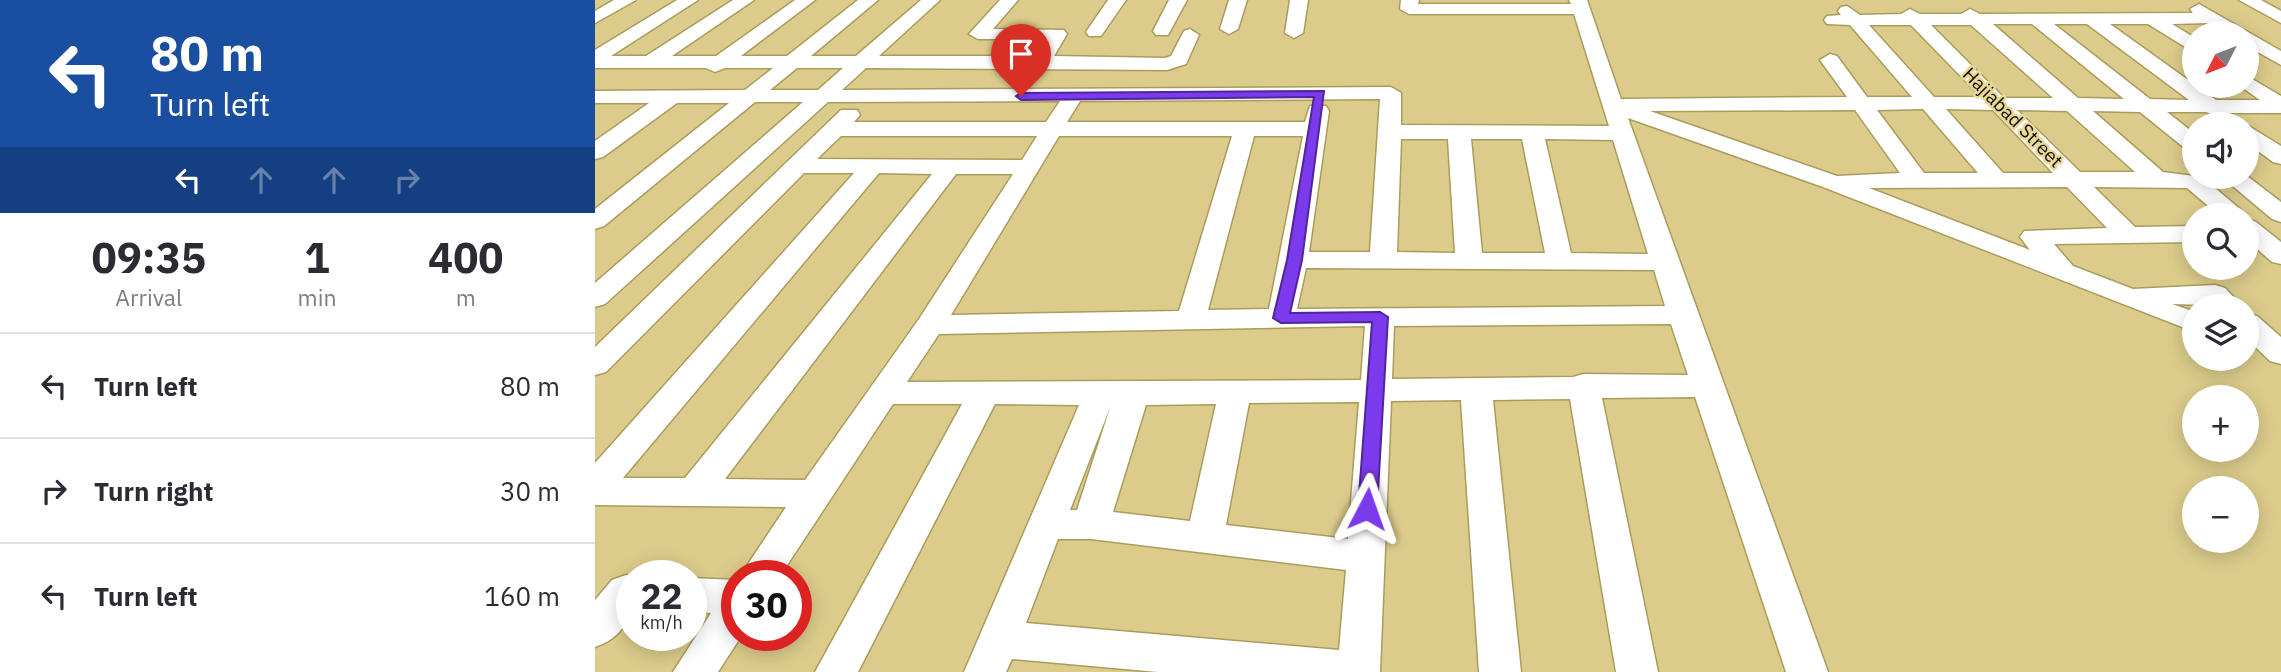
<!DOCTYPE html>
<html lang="en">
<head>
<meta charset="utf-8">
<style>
	body { margin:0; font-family:"IBM Plex Sans",sans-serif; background:#f2f2f3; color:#2b2b33; height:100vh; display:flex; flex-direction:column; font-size:26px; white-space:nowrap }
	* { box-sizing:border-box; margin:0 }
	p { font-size:23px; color:#7c7c81 }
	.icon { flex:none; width:38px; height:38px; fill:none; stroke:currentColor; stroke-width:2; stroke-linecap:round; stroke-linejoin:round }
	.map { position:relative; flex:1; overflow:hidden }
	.sheet { display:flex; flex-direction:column; background:#fff; width:595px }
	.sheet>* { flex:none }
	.top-card { background:#1a4fa0; color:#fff; overflow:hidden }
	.needle { width:46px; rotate:228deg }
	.tools { position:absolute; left:1587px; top:21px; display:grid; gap:14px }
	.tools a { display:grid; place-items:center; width:77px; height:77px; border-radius:50%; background:#fff; box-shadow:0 4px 18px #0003; font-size:35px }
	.speed { position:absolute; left:21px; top:560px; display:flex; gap:14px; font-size:35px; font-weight:700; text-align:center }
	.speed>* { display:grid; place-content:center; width:91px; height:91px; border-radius:50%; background:#fff; box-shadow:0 4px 18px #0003; line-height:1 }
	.speed small { font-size:18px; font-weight:400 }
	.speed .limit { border:10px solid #d22; background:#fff; color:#111 }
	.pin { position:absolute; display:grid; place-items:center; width:60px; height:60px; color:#fff; margin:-72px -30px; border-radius:50% 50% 50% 0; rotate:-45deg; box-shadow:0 0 7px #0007 }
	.pin .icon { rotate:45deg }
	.me { position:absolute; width:77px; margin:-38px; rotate:4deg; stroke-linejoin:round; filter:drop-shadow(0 0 5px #0008) }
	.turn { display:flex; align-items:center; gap:24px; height:147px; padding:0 35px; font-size:32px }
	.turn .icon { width:91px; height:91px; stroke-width:2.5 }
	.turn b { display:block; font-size:49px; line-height:60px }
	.lanes { display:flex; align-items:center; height:66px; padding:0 35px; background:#0003; justify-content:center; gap:35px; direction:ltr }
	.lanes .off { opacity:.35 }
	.eta { display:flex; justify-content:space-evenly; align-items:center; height:119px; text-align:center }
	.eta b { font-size:42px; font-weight:800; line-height:49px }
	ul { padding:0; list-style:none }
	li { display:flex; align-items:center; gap:21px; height:105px; padding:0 35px; border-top:2px solid #e1e1e2 }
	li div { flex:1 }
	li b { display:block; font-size:26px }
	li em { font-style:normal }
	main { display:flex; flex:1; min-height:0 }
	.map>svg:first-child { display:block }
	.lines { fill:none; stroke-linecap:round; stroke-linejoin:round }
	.minor-casing { stroke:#ab9c5d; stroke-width:3 }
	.minor { fill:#fff; fill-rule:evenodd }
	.route { fill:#7c3aed; stroke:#51269a; stroke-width:2 }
	.labels { text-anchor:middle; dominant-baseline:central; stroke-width:5; stroke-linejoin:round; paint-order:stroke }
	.far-street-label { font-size:19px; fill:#130d00; stroke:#e9d998 }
</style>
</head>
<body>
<main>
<section class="sheet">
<div class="top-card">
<div class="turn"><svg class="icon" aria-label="left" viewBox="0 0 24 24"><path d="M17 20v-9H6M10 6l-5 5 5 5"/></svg><div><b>80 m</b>Turn left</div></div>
<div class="lanes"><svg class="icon" aria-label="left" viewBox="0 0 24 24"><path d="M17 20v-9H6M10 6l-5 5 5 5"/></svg><svg class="icon off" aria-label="ahead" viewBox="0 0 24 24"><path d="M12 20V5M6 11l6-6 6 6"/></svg><svg class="icon off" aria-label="ahead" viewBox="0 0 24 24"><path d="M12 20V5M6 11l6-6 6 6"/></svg><svg class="icon off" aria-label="right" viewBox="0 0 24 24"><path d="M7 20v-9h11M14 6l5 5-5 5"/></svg></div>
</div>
<div class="eta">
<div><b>09:35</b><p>Arrival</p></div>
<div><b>1</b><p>min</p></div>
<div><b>400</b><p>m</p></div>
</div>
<ul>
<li><svg class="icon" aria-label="left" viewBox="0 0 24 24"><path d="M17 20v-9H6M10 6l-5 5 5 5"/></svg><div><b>Turn left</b></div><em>80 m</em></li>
<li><svg class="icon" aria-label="right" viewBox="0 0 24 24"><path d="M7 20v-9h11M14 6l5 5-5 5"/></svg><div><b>Turn right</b></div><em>30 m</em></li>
<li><svg class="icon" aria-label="left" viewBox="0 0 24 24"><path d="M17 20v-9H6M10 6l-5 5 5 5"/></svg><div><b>Turn left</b></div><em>160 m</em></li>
</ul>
</section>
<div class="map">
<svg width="1686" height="672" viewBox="0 0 1686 672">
	<rect width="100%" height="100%" fill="#dccc8c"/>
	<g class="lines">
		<defs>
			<path id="minor" d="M19,0h22l-41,23v-12z
				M82,0h21l-87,56h35l87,-56h21l-82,56h44l79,-56h20l-74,56h46l71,-56h20l-67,56h45l65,-56h19l-61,56h156l10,-17h-67l-9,-5 31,-34h18l-25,29 71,1 3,4 -13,22 111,2 6,-2 13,-25 6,-2 9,6 -13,29 -19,6 -301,-2 -24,22 549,-3 10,6v32l208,1 -35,-112h-165l-9,-5 1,-9h18l-1,4h153l-2,-4h18l34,99 226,-2 -27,-37 10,-6 7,2 30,41h45l-62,-72 -23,-1 -3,-4 3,-4 14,-1 -3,-4 3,-4 6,-1 13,9 41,-1 9,-5 10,5h41l9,-5 10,5 213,-1 -3,-4 9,-5 82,47v14l-34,-19v-13h-20l-17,-10 -38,1 23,14v15l-47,-29h-38l106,76h44l-20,-14h7v-10l34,20v17h-56l-9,3 -10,-4h-39l28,22v18l-8,-2 -47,-38 -47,-1 70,61 39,5 45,38h-28l-32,-27 -93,-1 41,40 60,-1v16l-141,2 19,22 60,23 82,-4 10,3 17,18 -70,-2 23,8v20l-372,-145 -195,-69 200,554h-42l-91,-275 -93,1 56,274h-42l-46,-273 -77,1 28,272h-42l-18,-272 -70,1 -11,271h-222l-146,-13 -6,13h-42l115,-267 -84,-1 -137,268h-43l147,-268h-69l-113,172h-40l46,-69 -191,-2v-42l259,-290h-50l-198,199 -11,3v-28l246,-237h16l3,5 -6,7h192l14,-21 -232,1 -223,202 -10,3v-24l208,-181h-48l-151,124 -9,3v-20l134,-106h-52l-74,54 -8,2v-18l54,-38h-54v-12l150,-1 28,-22h-48l-10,4 -9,-4h-111v-18zM1398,24h39l92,75 -46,-1zM1459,24h33l102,76 -39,-1zM1274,25h42l70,72h-47zM1336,25h40l82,73h-49zM202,68h46l-25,22h-48zM785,99l-10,153h-61l20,-141 -3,-5h-16l-5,16h-238l13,-21zM1328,109l55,64h-54l-47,-63zM1351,109l47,1 60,63h-50zM1260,110l45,63 -63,3 -187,-65zM1422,110l50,1 68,61h-55zM246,136h196l-15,24 -205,-1zM464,136h173l-53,175 -228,4zM659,136h49l-34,173 -61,1zM806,139h47l7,114 -58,-1zM876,139h51l23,114h-63zM950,139l68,1 35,114 -77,-1zM284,173l53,1 -247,304h-62zM361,174h57l-94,145 -114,161 -80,-1zM1472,187l40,41 -83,3 -4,6 10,13 -161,-62zM711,268l348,2 11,36 -368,3zM1076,324l17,51 -105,-1 -10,3 -181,2 2,-53zM770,326l-4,54 -454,2 32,-48zM764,402l-11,137 -122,-14 23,-122zM621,404l-26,117 -77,-9 33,-107zM516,405l-34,105h-7zM463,539h33l255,31 -7,80 -313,-27z
				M513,0h18l-25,36h-12l-3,-4z
				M574,0h18l-19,35h-12l-3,-4z
				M634,0h18l-9,29 -9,5 -9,-5z
				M695,0h18l-5,33 -9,5 -9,-5z
				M1644,0h22l20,11v12z
				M1652,125l34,21v18l-8,-2 -26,-19z
				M1652,176l34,26v20l-9,-3 -50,-42z
				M1652,219l9,3 25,20v22l-9,-2 -25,-22z
				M1652,314l10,2 24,21v27l-11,-3 -23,-22z
				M31,575l6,2c0,34 -1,57 -37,70v-47l17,-20z
				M96,578l46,2v55h5l-24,37h-45l38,-59 -20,-1z"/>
		</defs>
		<use href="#minor" class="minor-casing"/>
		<use href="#minor" class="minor"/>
	</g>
	<path class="route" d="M729,91l-22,169 -12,53 90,-1 8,5 -11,192 -3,6h-13l-3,-6 14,-187 -91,1 -8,-5 14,-58 27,-163 -293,3 -5,-4 5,-3z"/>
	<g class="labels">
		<g class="far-street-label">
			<text transform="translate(1418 117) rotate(45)">Hajiabad Street</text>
		</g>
	</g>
</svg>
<div class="tools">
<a><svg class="needle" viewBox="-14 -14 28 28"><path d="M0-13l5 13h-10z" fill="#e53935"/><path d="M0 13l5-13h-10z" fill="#7c7c81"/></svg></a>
<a><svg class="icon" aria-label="sound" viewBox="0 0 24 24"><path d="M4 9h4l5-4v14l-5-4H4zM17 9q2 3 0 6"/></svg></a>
<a><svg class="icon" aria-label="search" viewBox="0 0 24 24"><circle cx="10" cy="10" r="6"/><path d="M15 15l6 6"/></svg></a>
<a><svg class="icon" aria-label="layers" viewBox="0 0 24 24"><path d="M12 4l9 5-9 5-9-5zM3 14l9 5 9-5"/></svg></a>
<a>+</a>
<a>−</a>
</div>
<div class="speed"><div>22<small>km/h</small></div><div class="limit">30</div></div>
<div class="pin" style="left:426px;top:96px;background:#d93025"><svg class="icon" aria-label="arrive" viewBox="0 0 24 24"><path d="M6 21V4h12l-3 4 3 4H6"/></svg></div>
<svg class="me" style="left:772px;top:509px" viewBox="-20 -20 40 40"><path d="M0-17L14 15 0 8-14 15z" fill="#7c3aed" stroke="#fff" stroke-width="4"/></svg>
</div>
</main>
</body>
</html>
